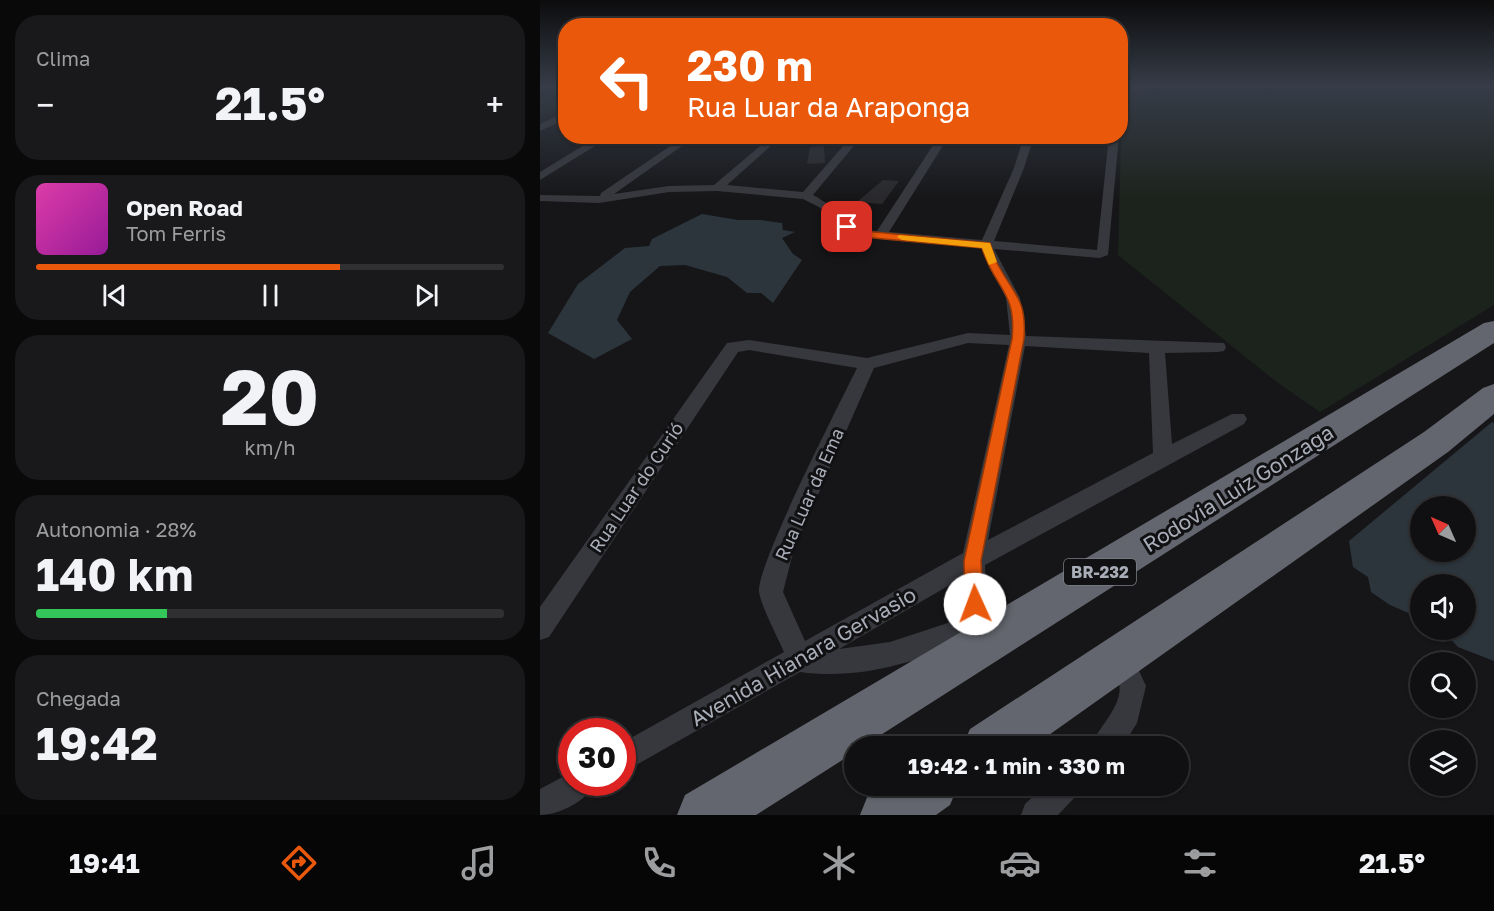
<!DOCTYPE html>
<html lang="pt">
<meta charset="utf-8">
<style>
body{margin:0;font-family:"Golos Text",sans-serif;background:#19191b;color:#f1f3f6;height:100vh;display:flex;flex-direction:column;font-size:22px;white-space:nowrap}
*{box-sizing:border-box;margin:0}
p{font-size:20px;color:#9c9d9f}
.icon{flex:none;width:33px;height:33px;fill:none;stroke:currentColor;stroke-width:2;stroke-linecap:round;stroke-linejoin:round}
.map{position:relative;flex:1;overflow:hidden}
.drawer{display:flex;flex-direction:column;gap:15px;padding:15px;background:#09090a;width:540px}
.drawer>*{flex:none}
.guide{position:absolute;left:18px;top:18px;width:570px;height:126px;border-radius:24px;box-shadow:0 2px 4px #0004,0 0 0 2px #303032;background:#ea580c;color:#fff;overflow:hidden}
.needle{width:39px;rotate:315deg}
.tools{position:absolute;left:870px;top:496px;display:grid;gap:12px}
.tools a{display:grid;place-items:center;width:66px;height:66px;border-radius:50%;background:#101012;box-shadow:0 2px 4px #0004,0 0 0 2px #303032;font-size:30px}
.speed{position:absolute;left:18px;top:718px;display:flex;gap:12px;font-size:30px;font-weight:700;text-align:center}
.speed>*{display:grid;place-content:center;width:78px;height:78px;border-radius:50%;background:#101012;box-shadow:0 2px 4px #0004,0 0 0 2px #303032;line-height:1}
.speed .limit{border:9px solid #d22;background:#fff;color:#111}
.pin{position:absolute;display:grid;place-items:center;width:51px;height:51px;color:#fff;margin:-26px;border-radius:12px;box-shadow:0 3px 9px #0006}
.me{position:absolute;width:66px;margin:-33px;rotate:358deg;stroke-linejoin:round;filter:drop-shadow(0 0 4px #0008)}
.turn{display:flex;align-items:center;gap:21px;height:126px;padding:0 30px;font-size:27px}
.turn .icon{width:78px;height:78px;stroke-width:2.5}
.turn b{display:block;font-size:42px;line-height:51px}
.big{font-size:45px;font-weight:700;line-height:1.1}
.drawer .widget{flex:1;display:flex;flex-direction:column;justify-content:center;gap:9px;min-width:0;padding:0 21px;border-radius:24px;background:#19191b}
.drawer .dial{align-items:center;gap:0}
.dial b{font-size:78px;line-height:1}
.song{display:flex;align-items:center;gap:18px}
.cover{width:72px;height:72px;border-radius:9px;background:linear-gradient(135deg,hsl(320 70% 55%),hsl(300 70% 35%))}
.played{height:6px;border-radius:3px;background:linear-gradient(90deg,#ea580c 65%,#303032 65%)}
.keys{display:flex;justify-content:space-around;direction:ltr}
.heat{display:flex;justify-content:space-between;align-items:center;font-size:33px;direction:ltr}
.charge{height:9px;border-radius:4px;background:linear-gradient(90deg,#34c759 28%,#303032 0)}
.trip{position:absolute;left:304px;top:736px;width:345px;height:60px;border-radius:30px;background:#101012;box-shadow:0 2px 4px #0004,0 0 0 2px #303032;font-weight:700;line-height:60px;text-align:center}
.dock{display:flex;height:96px;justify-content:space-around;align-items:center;background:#060607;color:#9c9d9f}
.dock .icon{width:42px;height:42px}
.dock .active{color:#ea580c}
.dock b{font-size:27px;color:#f1f3f6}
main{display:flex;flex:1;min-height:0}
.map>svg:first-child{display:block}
.green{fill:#1c231c}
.water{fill:#2c353c;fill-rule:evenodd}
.building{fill:#29292c}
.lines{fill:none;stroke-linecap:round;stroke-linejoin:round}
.street{fill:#37383d;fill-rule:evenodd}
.highway{fill:#63666e;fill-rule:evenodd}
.route{fill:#ea580c;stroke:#983908;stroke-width:1.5}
.slow{fill:#f59e0b}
.labels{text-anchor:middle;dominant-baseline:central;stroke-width:6;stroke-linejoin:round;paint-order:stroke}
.shield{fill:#111113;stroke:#7b7e86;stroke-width:1.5}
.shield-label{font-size:16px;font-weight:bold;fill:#a8adb8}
.street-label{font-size:18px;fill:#a8adb8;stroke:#111113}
.near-street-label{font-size:21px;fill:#a8adb8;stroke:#111113}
</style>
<main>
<section class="drawer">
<div class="widget"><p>Clima</p>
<div class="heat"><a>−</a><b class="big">21.5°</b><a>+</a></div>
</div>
<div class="widget">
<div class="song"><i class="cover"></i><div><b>Open Road</b><p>Tom Ferris</p></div></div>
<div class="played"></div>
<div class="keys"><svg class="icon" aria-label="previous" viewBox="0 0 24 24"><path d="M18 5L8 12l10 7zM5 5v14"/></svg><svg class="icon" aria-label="pause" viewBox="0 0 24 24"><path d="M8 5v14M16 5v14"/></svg><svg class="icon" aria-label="next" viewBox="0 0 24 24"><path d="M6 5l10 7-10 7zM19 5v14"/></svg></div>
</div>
<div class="widget dial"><b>20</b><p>km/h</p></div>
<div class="widget"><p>Autonomia · 28%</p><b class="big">140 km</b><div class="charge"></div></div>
<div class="widget"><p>Chegada</p><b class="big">19:42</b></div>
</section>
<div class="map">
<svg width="954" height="815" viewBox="0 0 954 815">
<rect width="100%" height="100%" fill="#161618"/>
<path class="green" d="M0 86H25V108L0 115Z
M627 86H954V305L780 412 738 383 578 255 582 95Z"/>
<path class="water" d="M162 214 198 220H221L242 223 243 230 255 232 242 238 253 254 262 260 233 303 221 293H207L187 277 145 265 120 266 90 292 77 320 92 339 54 359 8 333 38 284 85 248 109 246 112 239Z
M952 422 954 423V661L918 647 902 630H926V585H880V618L850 605 831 592 828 577 813 567 809 541ZM880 507H926V552H880Z"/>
<path class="building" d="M284 146 285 163 267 164 270 147Z
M343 180 359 181 342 204 317 202Z"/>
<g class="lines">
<path class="street" d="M599 86H621L580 94V89Z
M26 112V119L0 131V124Z
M59 136H71L0 180V172Z
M145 136H156L74 194 129 186 174 185 232 136H242L187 185 263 192 312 136H322L273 195C296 207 311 229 337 231L399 136H409L349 232 442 240 474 168 484 136H494L484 168 454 241 557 250 569 136H579L568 255 560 258 454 249 480 298 486 336 684 343 686 347 684 351 678 352 625 353 632 444 692 414H704L707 419 704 424 445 565 447 626 454 645 450 654 441 658 432 654 427 641C372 663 320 680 260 672L82 773V743L244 652C238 638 221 606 219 592 216 566 300 403 317 368L209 350 198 352 9 637 0 640V607L187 343 209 340 327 358 428 333 470 335 466 298 441 248 318 237 308 233 279 207 263 199 177 191 129 192 59 203 0 201V195L60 196 61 193ZM428 343 469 345 423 553 265 641 243 592 254 549 334 368ZM485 346 609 353 613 453 448 540ZM422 578 423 618 350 642 299 649Z
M580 645 589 649 606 686 597 723 582 747H550C557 729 584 705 579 684 576 675 571 666 567 658L571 649Z
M32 772V783H55C47 801 19 815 0 815V789Z
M504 786H541L536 796 518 815H481L485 804Z"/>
<path class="highway" d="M954 321V343L322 747H315V752L216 815H137L145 795 944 323Z
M954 384V414L908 452 492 747H422L430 729 884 432 943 388Z
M342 786H418L410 805 396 815H320L328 795Z"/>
</g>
<linearGradient id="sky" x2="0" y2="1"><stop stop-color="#0c0c0d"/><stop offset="0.43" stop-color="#363c48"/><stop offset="1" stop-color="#363c48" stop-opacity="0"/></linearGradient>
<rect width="954" height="200" fill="url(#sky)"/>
<path class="route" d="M307 224 324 231 450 243C452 249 454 255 456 261 473 295 487 297 484 339L441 561 444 604 441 611 435 613 428 611 425 604 424 561 472 339C477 291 454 288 442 248L322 237 303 229 302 227Z"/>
<path class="slow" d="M359 235 450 243 457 262 449 265 442 248 362 240 357 237Z"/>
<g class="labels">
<rect class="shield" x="524" y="559" width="72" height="26" rx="4.5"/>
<g class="shield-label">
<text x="560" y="572">BR-232</text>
</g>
<g class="street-label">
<text transform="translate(96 487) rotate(-56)">Rua Luar do Curió</text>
<text transform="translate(269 494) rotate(-66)">Rua Luar da Ema</text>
</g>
<g class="near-street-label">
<text transform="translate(698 488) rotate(-32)">Rodovia Luiz Gonzaga</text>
<text transform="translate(263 656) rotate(-30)">Avenida Hianara Gervasio</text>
</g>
</g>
</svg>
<div class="tools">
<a><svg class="needle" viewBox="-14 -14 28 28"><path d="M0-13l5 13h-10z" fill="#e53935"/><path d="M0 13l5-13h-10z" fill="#9c9d9f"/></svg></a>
<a><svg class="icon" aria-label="sound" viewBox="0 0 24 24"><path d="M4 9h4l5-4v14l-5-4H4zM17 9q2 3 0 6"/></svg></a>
<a><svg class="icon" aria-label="search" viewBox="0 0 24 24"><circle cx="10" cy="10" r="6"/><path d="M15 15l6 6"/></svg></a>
<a><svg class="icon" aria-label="layers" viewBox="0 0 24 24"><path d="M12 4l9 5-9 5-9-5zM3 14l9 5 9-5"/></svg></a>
</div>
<div class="speed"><div class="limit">30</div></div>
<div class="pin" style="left:307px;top:227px;background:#d93025"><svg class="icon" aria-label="arrive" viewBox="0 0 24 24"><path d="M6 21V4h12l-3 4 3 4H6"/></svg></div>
<svg class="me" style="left:435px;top:604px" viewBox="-20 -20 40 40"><circle r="19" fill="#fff"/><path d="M0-13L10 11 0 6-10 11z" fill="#ea580c"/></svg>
<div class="trip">19:42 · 1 min · 330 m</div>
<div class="guide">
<div class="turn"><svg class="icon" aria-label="left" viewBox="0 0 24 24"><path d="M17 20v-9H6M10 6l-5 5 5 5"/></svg><div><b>230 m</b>Rua Luar da Araponga</div></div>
</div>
</div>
</main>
<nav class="dock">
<b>19:41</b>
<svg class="icon active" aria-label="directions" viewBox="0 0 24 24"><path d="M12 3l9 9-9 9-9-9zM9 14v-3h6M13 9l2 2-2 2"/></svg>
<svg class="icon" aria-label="music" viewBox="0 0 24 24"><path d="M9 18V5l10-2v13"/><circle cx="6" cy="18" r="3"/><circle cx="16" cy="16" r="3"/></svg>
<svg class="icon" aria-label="phone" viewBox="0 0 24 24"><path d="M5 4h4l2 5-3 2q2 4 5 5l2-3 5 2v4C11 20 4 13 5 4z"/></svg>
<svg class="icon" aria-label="climate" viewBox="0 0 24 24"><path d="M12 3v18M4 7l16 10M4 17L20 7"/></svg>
<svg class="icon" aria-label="car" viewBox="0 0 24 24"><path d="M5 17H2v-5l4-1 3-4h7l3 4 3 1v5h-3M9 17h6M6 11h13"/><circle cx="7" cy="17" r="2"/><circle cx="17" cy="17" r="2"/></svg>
<svg class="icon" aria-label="filters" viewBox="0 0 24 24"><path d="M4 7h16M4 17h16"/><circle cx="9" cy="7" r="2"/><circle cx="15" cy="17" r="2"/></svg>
<b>21.5°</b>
</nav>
